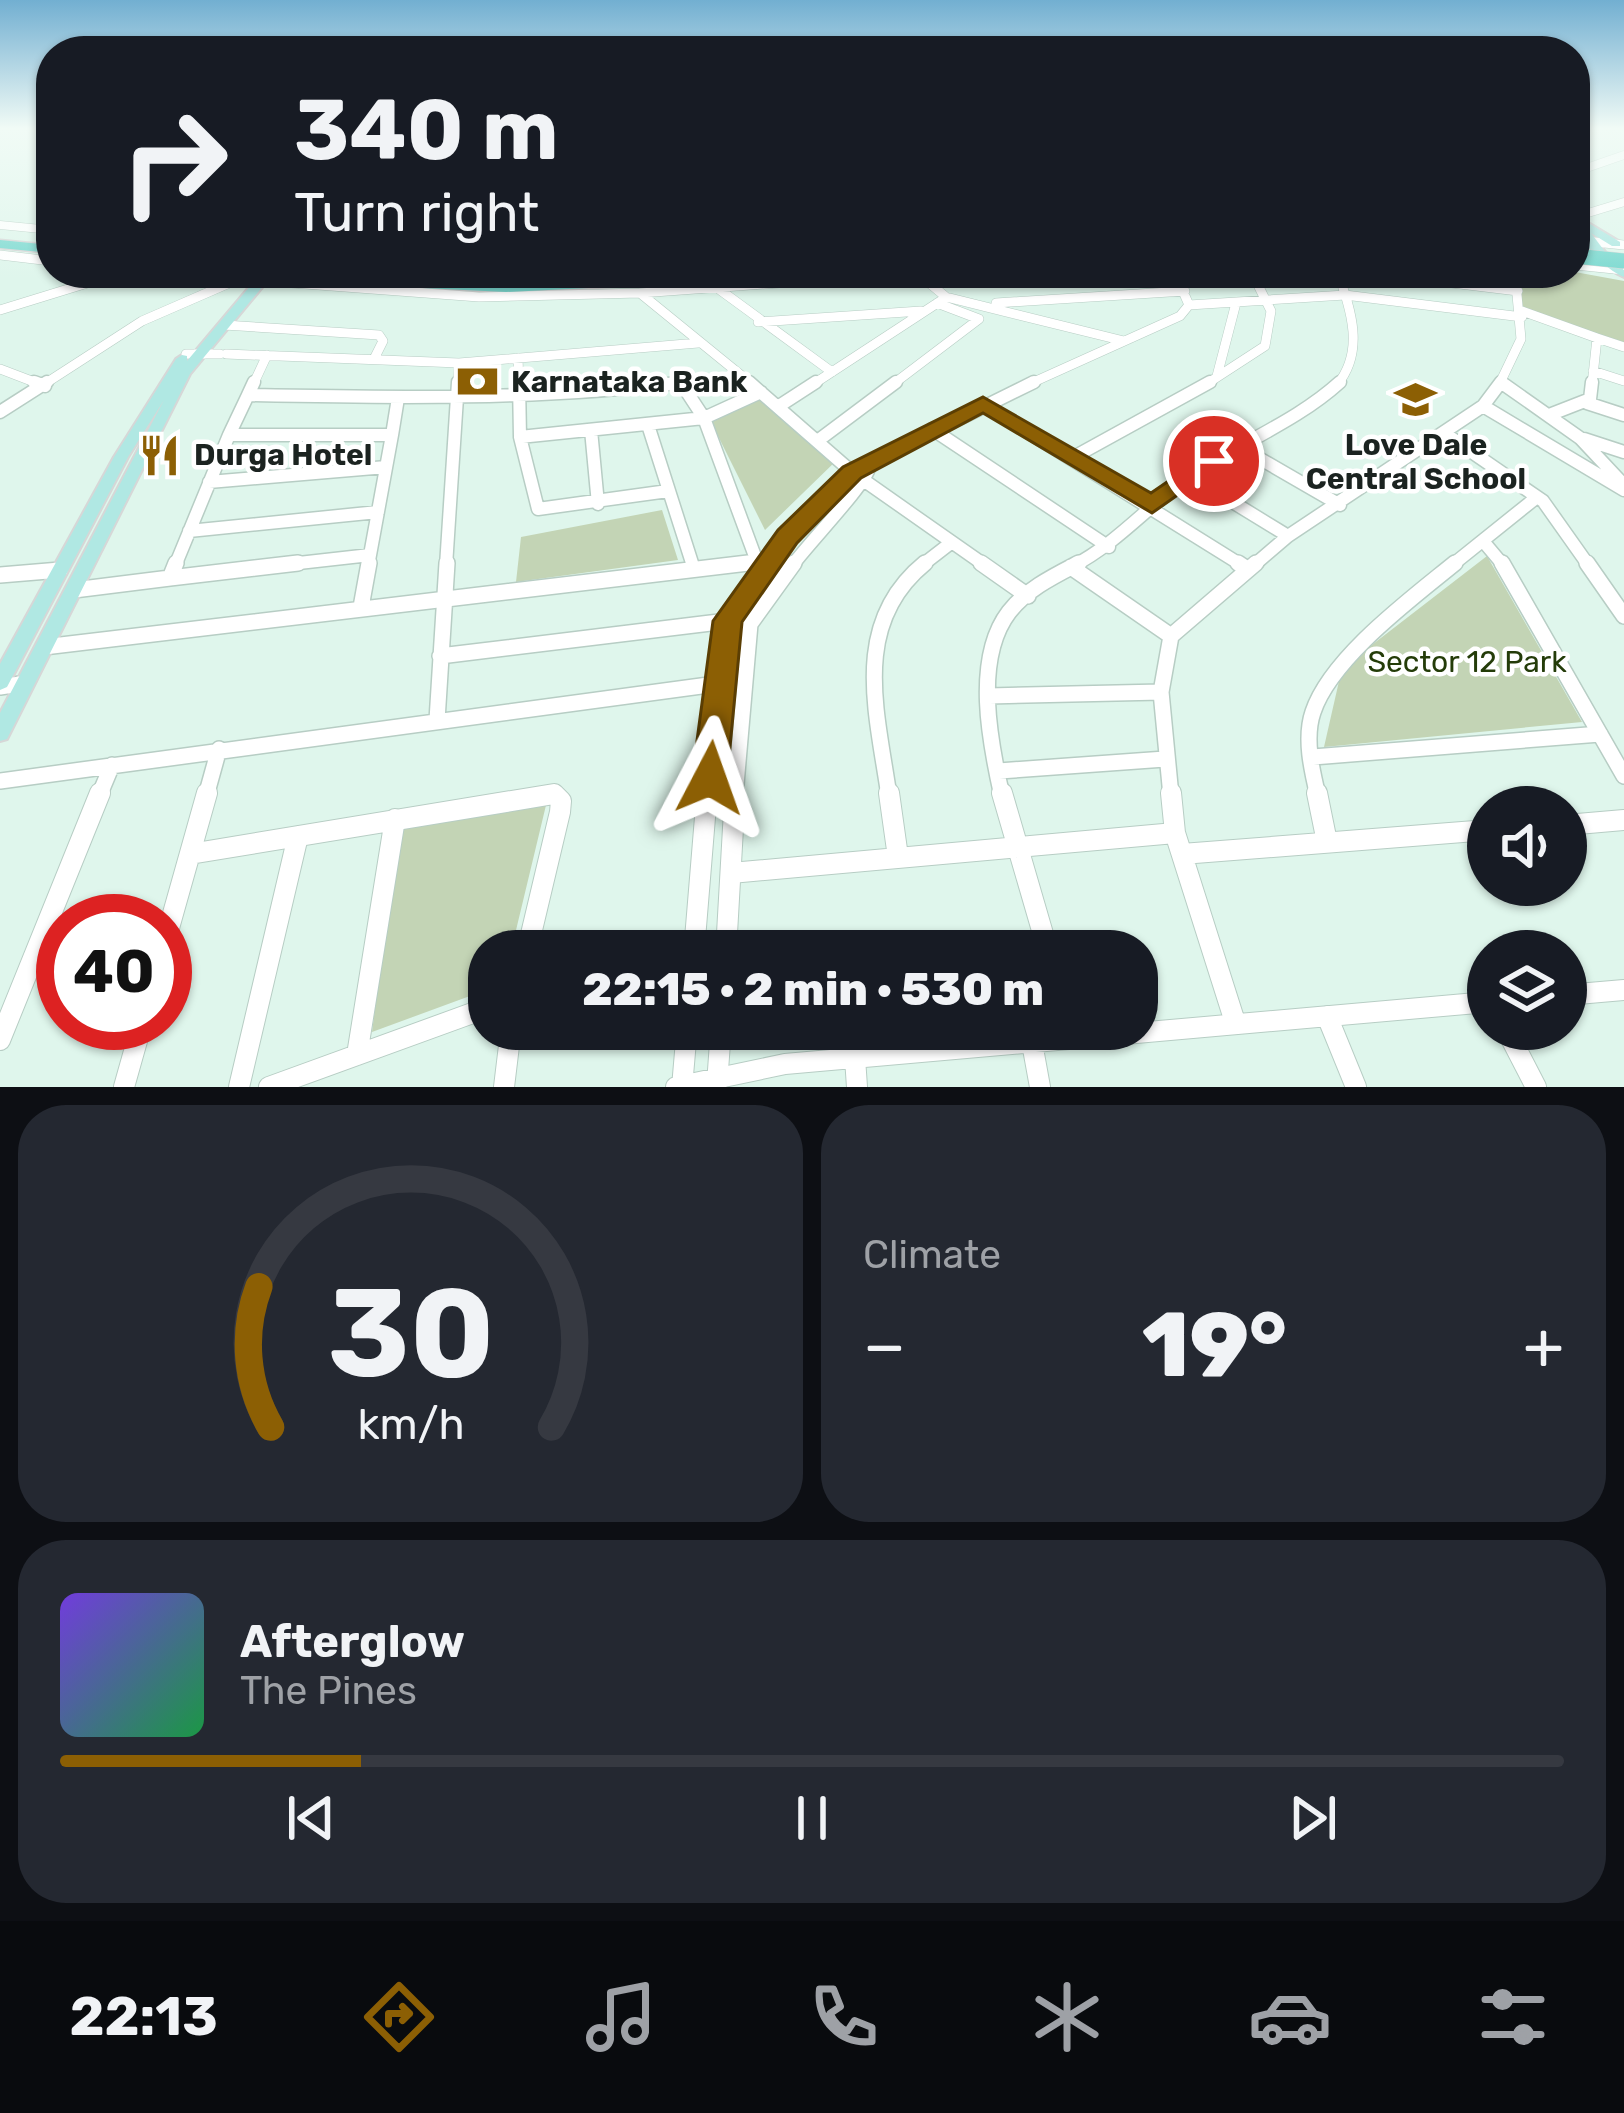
<!DOCTYPE html>
<meta charset="utf-8">
<style>
body{margin:0;font-family:Rubik,sans-serif;background:#242831;color:#f1f3f6;height:100vh;display:flex;flex-direction:column;font-size:45px;white-space:nowrap}
*{box-sizing:border-box;margin:0}
p{font-size:39px;color:#9ea1a6}
.icon{flex:none;width:66px;height:66px;fill:none;stroke:currentColor;stroke-width:2;stroke-linecap:round;stroke-linejoin:round}
.map{position:relative;height:1087px;overflow:hidden}
.sheet{display:flex;flex-direction:column;gap:18px;padding:18px;background:#0d0f14;flex:1}
.sheet>*{flex:none}
.banner{position:absolute;left:36px;top:36px;width:1554px;height:252px;border-radius:48px;box-shadow:0 3px 9px #0004;background:#171b24;color:#f1f3f6;overflow:hidden}
.controls{position:absolute;left:1467px;top:786px;display:grid;gap:24px}
.controls a{display:grid;place-items:center;width:120px;height:120px;border-radius:50%;background:#171b24;box-shadow:0 3px 9px #0004;font-size:60px}
.speed{position:absolute;left:36px;top:894px;display:flex;gap:24px;font-size:60px;font-weight:700;text-align:center}
.speed>*{display:grid;place-content:center;width:156px;height:156px;border-radius:50%;background:#171b24;box-shadow:0 3px 9px #0004;line-height:1}
.speed .limit{border:18px solid #d22;background:#fff;color:#111}
.pin{position:absolute;display:grid;place-items:center;width:102px;height:102px;color:#fff;margin:-51px;border:6px solid #fff;border-radius:50%;box-shadow:0 3px 12px #0007}
.me{position:absolute;width:132px;margin:-66px;rotate:4deg;stroke-linejoin:round;filter:drop-shadow(0 0 9px #0008)}
.turn{display:flex;align-items:center;gap:42px;height:252px;padding:0 60px;font-size:54px}
.turn .icon{width:156px;height:156px;stroke-width:2.5}
.turn b{display:block;font-size:84px;line-height:102px}
.big{font-size:90px;font-weight:800;line-height:1.1}
.sheet .tile{flex:1;display:flex;flex-direction:column;justify-content:center;gap:18px;min-width:0;padding:0 42px;border-radius:48px;background:#242831}
.sheet .dial{align-items:center;gap:0}
.dial svg{height:312px;overflow:visible;fill:none;stroke:#363941;stroke-width:7;stroke-linecap:round;text-anchor:middle}
.dial text{fill:#f1f3f6;stroke:none}
.song{display:flex;align-items:center;gap:36px}
.cover{width:144px;height:144px;border-radius:18px;background:linear-gradient(135deg,hsl(260 70% 55%),hsl(140 70% 35%))}
.played{height:12px;border-radius:6px;background:linear-gradient(90deg,#8c5f04 20%,#363941 20%)}
.keys{display:flex;justify-content:space-around;direction:ltr}
.heat{display:flex;justify-content:space-between;align-items:center;font-size:66px;direction:ltr}
.sheet .tiles{flex:1;display:grid;gap:18px;grid-template-columns:1fr 1fr}
.tile:last-child{grid-column:span 2}
.trip{position:absolute;left:468px;top:930px;width:690px;height:120px;border-radius:48px;background:#171b24;box-shadow:0 3px 9px #0004;font-weight:800;line-height:120px;text-align:center}
.tabs{display:flex;height:192px;justify-content:space-around;align-items:center;background:#090b0e;color:#9ea1a6}
.tabs .icon{width:84px;height:84px}
.tabs .selected{color:#8c5f04}
.tabs b{font-size:54px;color:#f1f3f6}
.map>svg:first-child{display:block}
.green{fill:#c3d4b5}
.lines{fill:none;stroke-linecap:round;stroke-linejoin:round}
.minor-far4-casing{stroke:#b7cdc4;stroke-width:9}
.minor-far3-casing{stroke:#b7cdc4;stroke-width:10}
.minor-far2-casing{stroke:#b7cdc4;stroke-width:15}
.minor-far1-casing{stroke:#b7cdc4;stroke-width:18}
.minor-casing{stroke:#b7cdc4;stroke-width:22}
.major-casing{stroke:#d6d7d7;stroke-width:4}
.highway-casing{stroke:#d6d7d7;stroke-width:3}
.minor-far4{stroke:#fff;stroke-width:8}
.minor-far3{stroke:#fff;stroke-width:9}
.minor-far2{stroke:#fff;stroke-width:12}
.minor-far1{stroke:#fff;stroke-width:15}
.minor{stroke:#fff;stroke-width:20}
.major{fill:#b0e8e3;fill-rule:evenodd}
.highway{fill:#7bd9d0;fill-rule:evenodd}
.highway-bridge-casing{stroke:#d6d7d7;stroke-width:16;stroke-linecap:butt}
.highway-bridge{stroke:#7bd9d0;stroke-width:15}
.route{fill:#8c5f04;stroke:#5b3e03;stroke-width:3}
.labels{text-anchor:middle;dominant-baseline:central;stroke-width:9;stroke-linejoin:round;paint-order:stroke}
.poi-label{font-size:30px;font-weight:bold;fill:#1b2320;stroke:#fff;text-anchor:start}
.park-label{font-size:30px;fill:#243c09;stroke:#fff}
</style>
<div class="map">
<svg width="1624" height="1087" viewBox="0 0 1624 1087">
<rect width="100%" height="100%" fill="#dff6ec"/>
<path class="green" d="M1575 272 1624 281V345L1520 309 1517 273Z
M752 391 839 458 765 530 709 418Z
M662 510 678 560 516 582 521 537Z
M1487 556 1582 722 1324 747 1342 668Z
M547 801 511 951H489V989L372 1032 398 827Z"/>
<g class="lines">
<defs>
<path id="minor-far4" d="M1575 133 1585 127
M1575 172 1624 155
M1575 217 1624 202
M0 225 51 230
M1575 240 1590 242"/>
<path id="minor-far3" d="M1575 240 1624 245
M0 255 51 261
M1575 265 1624 270
M149 273 228 278
M917 273 946 297 1124 341
M1369 273 1518 291
M265 281 479 297 640 293 919 273
M716 287 832 372
M640 293 753 385
M996 303 1185 291
M1189 305 1345 295 1522 317
M0 310 120 273
M1522 311 1597 338
M758 322 921 311
M224 325 379 335 383 341 374 359
M186 354H220
M226 354 459 363 458 385
M518 358 519 385
M459 363 698 343
M0 369 42 385
M1593 371 1624 381
M1217 376 1236 303
M43 385 142 321 234 281
M253 385 267 355
M658 385 737 375
M812 385 942 300
M892 385 979 319 937 303
M1027 385 1180 316 1189 305 1175 273
M1205 385 1265 346 1271 311 1252 273
M1337 385C1365 351 1351 311 1338 273
M1499 385 1521 339 1515 273
M1592 385 1597 338 1624 347"/>
<path id="minor-far2" d="M34 382 45 386
M254 382 248 395C394 398 541 400 685 382
M519 382 520 437 538 509 668 491
M749 382 852 472 986 566
M1502 383 1580 438 1624 485
M248 395 229 435H392L398 398
M1587 403 1624 415
M983 404 1243 566
M779 406 816 382
M1483 406 1624 490
M0 412 47 382
M1549 415 1590 399 1592 382
M648 425 693 566
M932 429 1109 547
M591 430 598 504
M1447 435 1543 501 1589 566
M520 437 704 418 681 383
M820 439 896 382
M1584 439 1624 452
M1238 446 1340 505
M1072 458 1210 382
M1190 476 1288 536
M209 482 386 467
M189 531 378 512
M1483 541 1504 566
M756 559 704 418 761 392
M175 566 229 435
M272 566 370 555
M368 566 392 435
M446 566 458 382
M723 566 767 561
M764 566 852 472 1034 382
M792 566C807 545 866 484 869 468
M921 566 952 542
M1073 566C1119 542 1148 505 1191 476 1239 443 1296 422 1340 382
M1253 566 1288 536 1483 406 1501 382
M1451 566 1537 497"/>
<path id="minor-far1" d="M981 563 1028 596
M1238 563 1247 569
M1502 563 1624 776
M1587 563 1624 616
M1071 567 1171 636
M0 575 60 570
M170 578 298 563
M74 590 170 578 176 563
M361 607 369 563
M44 647 748 563
M440 656 727 621
M0 687 26 683
M989 696 1161 692
M437 720 447 563
M1313 757 1600 734
M999 771 1165 759
M0 781 716 684
M99 796 112 765
M206 796 219 749
M539 796H556
M707 796 727 621 766 563
M735 796 750 624 794 563
M889 796C877 712 850 624 925 563
M1002 796C990 743 973 659 1009 612 1027 589 1054 576 1079 563
M1171 796 1161 692 1171 636 1256 563
M1318 796C1312 771 1304 738 1313 712 1331 658 1411 599 1455 563"/>
<path id="minor" d="M889 793 898 857
M1002 793 1048 951
M1171 793 1175 833 1235 1022
M1317 793 1327 842
M1566 825 1624 820
M190 854 554 794 561 801 560 812 527 951
M1182 854 1488 830
M731 873 1175 833
M165 942 207 793
M694 951 707 793
M726 951 735 793
M1566 995 1624 990
M1327 1016 1356 1087
M1506 1029 1536 1087
M0 1040 100 793
M1032 1043 1040 1087
M357 1055 395 819
M855 1058 857 1087
M717 1084 721 1029
M124 1087 142 1023
M239 1087 298 836
M269 1087 489 1007
M504 1087 511 1029
M676 1087 785 1064 1488 1002
M682 1087 687 1029"/>
<path id="major" d="M1575 222 1582 225 1590 224 1620 242V246H1612L1591 233 1612 261 1624 270V277C1603 268 1580 243 1575 222Z
M230 273H242L244 279 265 278 271 281 264 285 190 374 7 739 0 741V713L164 400 128 457 7 687 0 690V664L114 457 176 359 182 355 187 356V361L251 285H235Z"/>
<path id="highway" d="M0 240 51 245V253L0 248Z
M722 273H815L808 277 506 292 339 284 332 280 339 276 506 284Z"/>
</defs>
<use href="#minor-far4" class="minor-far4-casing"/>
<use href="#minor-far3" class="minor-far3-casing"/>
<use href="#minor-far2" class="minor-far2-casing"/>
<use href="#minor-far1" class="minor-far1-casing"/>
<use href="#minor" class="minor-casing"/>
<use href="#major" class="major-casing"/>
<use href="#highway" class="highway-casing"/>
<use href="#minor-far4" class="minor-far4"/>
<use href="#minor-far3" class="minor-far3"/>
<use href="#minor-far2" class="minor-far2"/>
<use href="#minor-far1" class="minor-far1"/>
<use href="#minor" class="minor"/>
<use href="#major" class="major"/>
<use href="#highway" class="highway"/>
<defs>
<path id="highway-bridge" d="M1575 256 1624 261
M264 273 339 280"/>
</defs>
<use href="#highway-bridge" class="highway-bridge-casing"/>
<use href="#highway-bridge" class="highway-bridge"/>
</g>
<linearGradient id="sky" x2="0" y2="1"><stop stop-color="#72afd1"/><stop offset="0.46" stop-color="#f1fbf6"/><stop offset="1" stop-color="#f1fbf6" stop-opacity="0"/></linearGradient>
<rect width="1624" height="279" fill="url(#sky)"/>
<path class="route" d="M983 397 1151 493 1205 456H1223L1226 461 1152 513 983 413 861 478 797 543 742 622 727 778 722 788 710 793 697 788 692 778 713 621 778 530 843 467Z"/>
<defs>
<symbol id="bank-bare" viewBox="-9 -9 18 18"><path d="M-6-4H6V4H-6ZM0-2.3a2.3 2.3 0 1 0 0 4.6a2.3 2.3 0 1 0 0-4.6Z" fill="#8c5f04" stroke="#fff" stroke-width="2.5" paint-order="stroke"/></symbol>
<symbol id="school-bare" viewBox="-9 -9 18 18"><path d="M0-5L7-2L0 1L-7-2ZM-4 1L0 2.5L4 1V4Q0 6-4 4Z" fill="#8c5f04" stroke="#fff" stroke-width="2.5" paint-order="stroke"/></symbol>
<symbol id="restaurant-bare" viewBox="-9 -9 18 18"><path d="M-5-6h1v4h1v-4h1v4h1v-4h1v5L-1.5 .5V6h-2V.5L-5-1ZM5-6V6H3V1.5H1.5Q1.5-4 5-6Z" fill="#8c5f04" stroke="#fff" stroke-width="2.5" paint-order="stroke"/></symbol>
</defs>
<g fill-rule="evenodd">
<use href="#bank-bare" x="448" y="352" width="59" height="59"/>
<use href="#school-bare" x="1386" y="370" width="59" height="59"/>
<use href="#restaurant-bare" x="130" y="426" width="59" height="59"/>
</g>
<g class="labels">
<g class="poi-label">
<text x="511" y="382">Karnataka Bank</text>
<text x="1416" y="445" text-anchor="middle">Love Dale<tspan x="1416" dy="34">Central School</tspan></text>
<text x="194" y="455">Durga Hotel</text>
</g>
<g class="park-label">
<text x="1467" y="662">Sector 12 Park</text>
</g>
</g>
</svg>
<div class="controls">
<a><svg class="icon" aria-label="sound" viewBox="0 0 24 24"><path d="M4 9h4l5-4v14l-5-4H4zM17 9q2 3 0 6"/></svg></a>
<a><svg class="icon" aria-label="layers" viewBox="0 0 24 24"><path d="M12 4l9 5-9 5-9-5zM3 14l9 5 9-5"/></svg></a>
</div>
<div class="speed"><div class="limit">40</div></div>
<div class="pin" style="left:1214px;top:461px;background:#d93025"><svg class="icon" aria-label="arrive" viewBox="0 0 24 24"><path d="M6 21V4h12l-3 4 3 4H6"/></svg></div>
<svg class="me" style="left:710px;top:778px" viewBox="-20 -20 40 40"><path d="M0-17L14 15 0 8-14 15z" fill="#8c5f04" stroke="#fff" stroke-width="4"/></svg>
<div class="trip">22:15 · 2 min · 530 m</div>
<div class="banner">
<div class="turn"><svg class="icon" aria-label="right" viewBox="0 0 24 24"><path d="M7 20v-9h11M14 6l5 5-5 5"/></svg><div><b>340 m</b>Turn right</div></div>
</div>
</div>
<section class="sheet">
<div class="tiles">
<div class="tile dial"><svg viewBox="0 0 100 80">
<path d="M14 69A42 42 0 1 1 86 69"/>
<path d="M14 69A42 42 0 0 1 11 33" stroke="#8c5f04"/>
<text x="50" y="56" font-size="32" font-weight="700">30</text>
<text x="50" y="72" font-size="11">km/h</text>
</svg></div>
<div class="tile"><p>Climate</p>
<div class="heat"><a>−</a><b class="big">19°</b><a>+</a></div>
</div>
<div class="tile">
<div class="song"><i class="cover"></i><div><b>Afterglow</b><p>The Pines</p></div></div>
<div class="played"></div>
<div class="keys"><svg class="icon" aria-label="previous" viewBox="0 0 24 24"><path d="M18 5L8 12l10 7zM5 5v14"/></svg><svg class="icon" aria-label="pause" viewBox="0 0 24 24"><path d="M8 5v14M16 5v14"/></svg><svg class="icon" aria-label="next" viewBox="0 0 24 24"><path d="M6 5l10 7-10 7zM19 5v14"/></svg></div>
</div>
</div>
</section>
<nav class="tabs">
<b>22:13</b>
<svg class="icon selected" aria-label="directions" viewBox="0 0 24 24"><path d="M12 3l9 9-9 9-9-9zM9 14v-3h6M13 9l2 2-2 2"/></svg>
<svg class="icon" aria-label="music" viewBox="0 0 24 24"><path d="M9 18V5l10-2v13"/><circle cx="6" cy="18" r="3"/><circle cx="16" cy="16" r="3"/></svg>
<svg class="icon" aria-label="phone" viewBox="0 0 24 24"><path d="M5 4h4l2 5-3 2q2 4 5 5l2-3 5 2v4C11 20 4 13 5 4z"/></svg>
<svg class="icon" aria-label="climate" viewBox="0 0 24 24"><path d="M12 3v18M4 7l16 10M4 17L20 7"/></svg>
<svg class="icon" aria-label="car" viewBox="0 0 24 24"><path d="M5 17H2v-5l4-1 3-4h7l3 4 3 1v5h-3M9 17h6M6 11h13"/><circle cx="7" cy="17" r="2"/><circle cx="17" cy="17" r="2"/></svg>
<svg class="icon" aria-label="filters" viewBox="0 0 24 24"><path d="M4 7h16M4 17h16"/><circle cx="9" cy="7" r="2"/><circle cx="15" cy="17" r="2"/></svg>
</nav>
